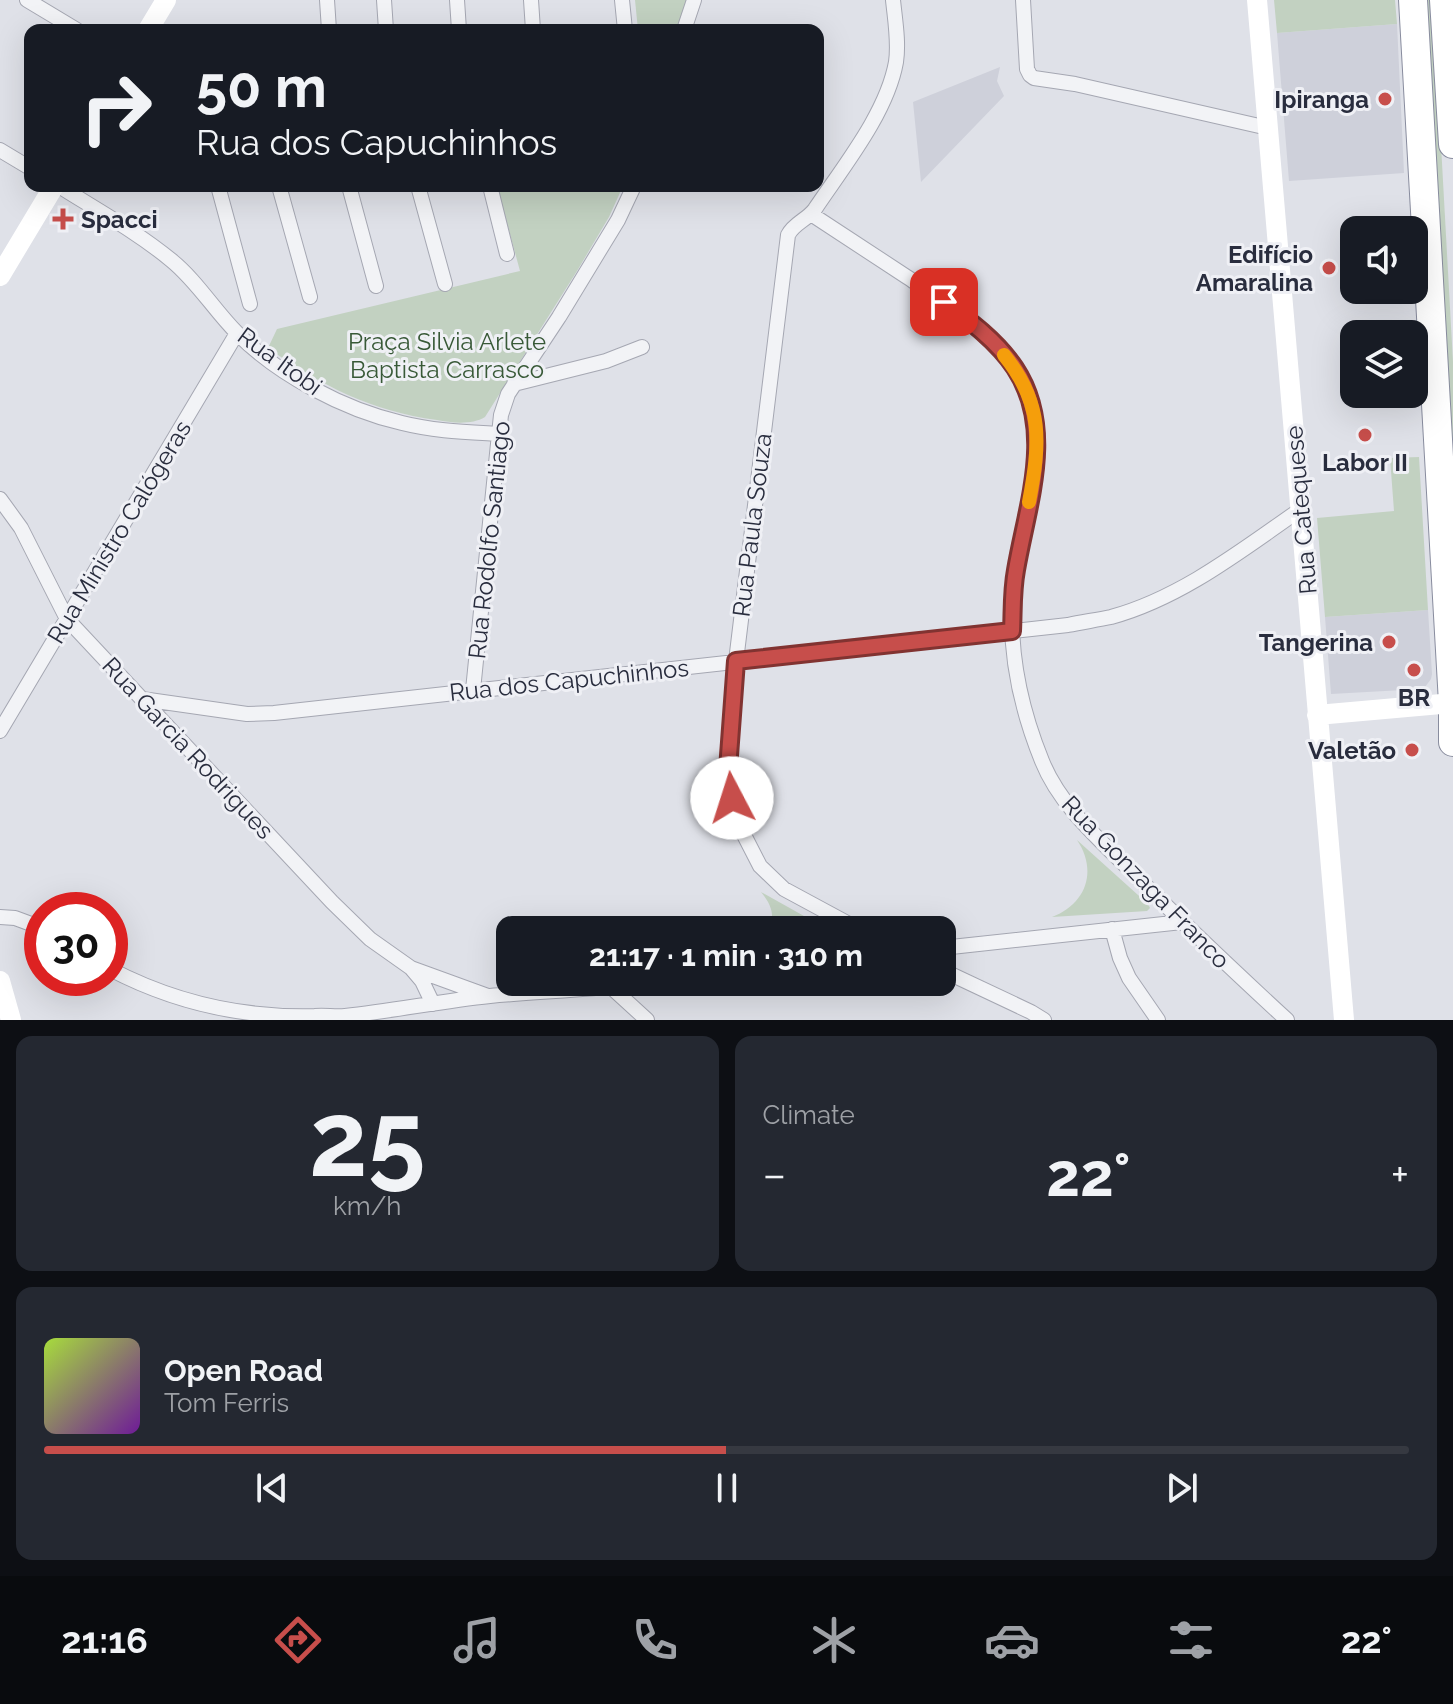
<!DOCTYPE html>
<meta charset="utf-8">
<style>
body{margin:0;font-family:Raleway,sans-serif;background:#242831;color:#f1f3f6;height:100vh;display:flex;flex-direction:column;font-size:30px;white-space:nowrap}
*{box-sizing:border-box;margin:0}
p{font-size:26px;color:#9ea1a6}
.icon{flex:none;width:44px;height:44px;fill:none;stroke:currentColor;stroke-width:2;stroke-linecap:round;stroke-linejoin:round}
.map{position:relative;height:1020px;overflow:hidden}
.drawer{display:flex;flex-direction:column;gap:16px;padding:16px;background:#0d0f14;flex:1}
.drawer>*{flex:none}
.banner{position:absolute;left:24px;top:24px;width:800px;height:168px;border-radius:16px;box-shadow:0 8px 32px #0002;background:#171b24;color:#f1f3f6;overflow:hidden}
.buttons{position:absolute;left:1340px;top:216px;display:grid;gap:16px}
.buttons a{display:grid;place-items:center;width:88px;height:88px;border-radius:16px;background:#171b24;box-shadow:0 8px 32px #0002;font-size:40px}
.speed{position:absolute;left:24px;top:892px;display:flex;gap:16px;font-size:40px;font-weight:700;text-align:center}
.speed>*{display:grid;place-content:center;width:104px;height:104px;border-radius:50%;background:#171b24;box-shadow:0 8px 32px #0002;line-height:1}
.speed .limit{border:12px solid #d22;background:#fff;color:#111}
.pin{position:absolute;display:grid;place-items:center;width:68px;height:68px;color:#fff;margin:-34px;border-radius:16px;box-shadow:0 4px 12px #0006}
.me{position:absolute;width:88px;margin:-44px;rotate:355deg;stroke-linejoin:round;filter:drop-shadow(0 0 6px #0008)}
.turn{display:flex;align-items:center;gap:28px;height:168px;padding:0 40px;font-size:36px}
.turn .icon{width:104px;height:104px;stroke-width:2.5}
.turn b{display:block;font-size:56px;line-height:68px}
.big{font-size:60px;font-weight:700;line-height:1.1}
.drawer .card{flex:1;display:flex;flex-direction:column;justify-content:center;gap:12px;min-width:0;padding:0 28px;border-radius:16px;background:#242831}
.drawer .dial{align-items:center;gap:0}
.dial b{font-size:104px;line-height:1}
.song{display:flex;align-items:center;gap:24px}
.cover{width:96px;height:96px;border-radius:12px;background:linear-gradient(135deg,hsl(80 70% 55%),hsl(280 70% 35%))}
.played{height:8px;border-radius:4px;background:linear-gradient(90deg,#c74e4b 50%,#363941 50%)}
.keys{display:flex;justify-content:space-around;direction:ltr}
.heat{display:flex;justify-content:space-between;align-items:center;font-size:44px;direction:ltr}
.drawer .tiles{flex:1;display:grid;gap:16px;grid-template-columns:1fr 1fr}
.card:last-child{grid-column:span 2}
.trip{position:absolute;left:496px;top:916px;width:460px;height:80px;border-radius:16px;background:#171b24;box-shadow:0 8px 32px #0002;font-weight:700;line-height:80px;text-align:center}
.dock{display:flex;height:128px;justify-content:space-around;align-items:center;background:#090b0e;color:#9ea1a6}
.dock .icon{width:56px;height:56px}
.dock .current{color:#c74e4b}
.dock b{font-size:36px;color:#f1f3f6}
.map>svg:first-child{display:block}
.built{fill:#ced0da}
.green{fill:#c2d1c1}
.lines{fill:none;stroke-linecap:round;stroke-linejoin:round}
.street-casing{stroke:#a5a7b2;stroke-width:16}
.highway-casing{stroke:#888c9e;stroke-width:30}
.street{stroke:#f2f3f6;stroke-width:14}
.secondary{stroke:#fff;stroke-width:20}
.highway{stroke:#fff;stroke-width:28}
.route-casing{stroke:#813331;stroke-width:20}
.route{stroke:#c74e4b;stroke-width:14}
.slow{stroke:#f59e0b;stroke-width:14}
.poi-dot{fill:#c74e4b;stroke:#eff0f5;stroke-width:3}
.labels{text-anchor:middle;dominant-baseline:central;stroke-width:6;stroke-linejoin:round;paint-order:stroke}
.poi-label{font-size:24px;font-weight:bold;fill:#292d3e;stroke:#eff0f5;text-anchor:end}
.park-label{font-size:24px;fill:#385937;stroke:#eff0f5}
.street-label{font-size:24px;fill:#292d3e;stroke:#eff0f5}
</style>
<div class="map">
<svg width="1453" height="1020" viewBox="0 0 1453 1020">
<rect width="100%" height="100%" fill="#dfe1e8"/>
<path class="built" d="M1397 24 1404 173 1289 181 1277 33Z
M1000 67 997 81 1004 96 921 182 913 102Z
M1428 610 1432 674 1431 679 1425 687 1421 689 1331 694 1325 617Z"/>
<path class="green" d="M635 0H687L678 30H638Z
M1274 0H1395L1397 24 1277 33Z
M1427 0H1433L1453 362V461Z
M497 186H623L609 217 577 271 485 417C472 425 452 423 437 420 371 411 322 386 268 348L277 329 520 271Z
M1419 457 1428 610 1325 617 1317 518 1394 511 1390 458Z
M1077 840 1148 904 1150 908 1147 911 1052 917C1086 904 1098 871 1077 840Z
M761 892 829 930H770C775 914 771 904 761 892Z"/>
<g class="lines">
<defs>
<path id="street" d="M27 0 77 30
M327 0 329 30
M384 0 386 30
M457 0 459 30
M531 0 533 30
M622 0 625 30
M1023 0 1027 69 1030 75 1034 78 1075 84 1268 128
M684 30 694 0
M0 150 30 168
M59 186C97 210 137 232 171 260 197 281 214 310 237 333 278 375 345 410 402 423 434 431 466 432 499 434
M218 186 250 304
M279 186 310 297
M349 186 376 286
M418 186 445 284
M490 186 507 254
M811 214C843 235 875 256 907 277 946 303 986 328 1014 366 1062 433 1020 517 1013 590 1008 648 1020 707 1042 761 1060 806 1100 840 1133 873 1183 923 1235 972 1287 1020
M514 384 606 361 642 347
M0 499 21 528 67 619 332 902 370 939 411 968 488 996
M473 690 499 434 501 415 508 394 559 317 618 220 634 186
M142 699 247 714 274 713 1068 625C1082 622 1097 620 1111 617 1181 598 1242 550 1301 509
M0 731 237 333
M0 917 15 918 42 928
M1112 929 1120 958 1129 978 1158 1020
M860 930 784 889 760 866 742 831 736 815 728 769 736 661 788 235C794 223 807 220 815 209 843 167 887 113 896 62 899 42 895 20 893 0
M942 948 1182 922
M411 968 422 981 433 1004
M110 969C173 1002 243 1018 315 1016 325 1015 335 1017 345 1016 393 1011 441 1001 490 996 542 991 595 990 647 982
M942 970 1031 1012 1044 1020
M611 987 647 1020"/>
<path id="highway" d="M1413 0 1453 703V742
M1444 0 1453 144"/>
</defs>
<use href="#street" class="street-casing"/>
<use href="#highway" class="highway-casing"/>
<use href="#street" class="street"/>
<path class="secondary" d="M1257 0 1344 1020
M148 30 166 0
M0 276 54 186
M1317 715 1453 703
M0 981 11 1020"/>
<use href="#highway" class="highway"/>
</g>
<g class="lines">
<defs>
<path id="route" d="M732 798 728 769 736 661 1012 631C1013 611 1012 591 1016 570 1027 505 1056 430 1015 368 997 341 970 321 944 302"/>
</defs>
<use href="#route" class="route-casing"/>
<use href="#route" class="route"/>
<path class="slow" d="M1004 355C1044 404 1040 444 1029 502"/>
</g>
<g class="poi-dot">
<circle cx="1385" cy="99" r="8"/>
<path d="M59 207h8v8h8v8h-8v8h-8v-8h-8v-8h8z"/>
<circle cx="1329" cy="268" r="8"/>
<circle cx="1365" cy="435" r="8"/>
<circle cx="1389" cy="642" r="8"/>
<circle cx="1414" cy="670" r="8"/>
<circle cx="1412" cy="750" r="8"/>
</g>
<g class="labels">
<g class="poi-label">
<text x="1369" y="99">Ipiranga</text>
<text x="81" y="219" text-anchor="start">Spacci</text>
<text x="1313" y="254">Edifício<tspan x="1313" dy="28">Amaralina</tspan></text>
<text x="1365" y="462" text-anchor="middle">Labor II</text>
<text x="1373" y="642">Tangerina</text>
<text x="1414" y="697" text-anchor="middle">BR</text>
<text x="1396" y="750">Valetão</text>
</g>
<g class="park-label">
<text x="447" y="341">Praça Silvia Arlete<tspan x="447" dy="28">Baptista Carrasco</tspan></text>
</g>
<g class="street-label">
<text transform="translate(280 361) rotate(36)">Rua Itobi</text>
<text transform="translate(1301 510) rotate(-95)">Rua Catequese</text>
<text transform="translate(752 525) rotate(-83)">Rua Paula Souza</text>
<text transform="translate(119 532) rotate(-59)">Rua Ministro Calógeras</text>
<text transform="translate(489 540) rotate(-84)">Rua Rodolfo Santiago</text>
<text transform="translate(569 680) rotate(-6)">Rua dos Capuchinhos</text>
<text transform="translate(188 748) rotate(47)">Rua Garcia Rodrigues</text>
<text transform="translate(1146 882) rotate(46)">Rua Gonzaga Franco</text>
</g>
</g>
</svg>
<div class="buttons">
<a><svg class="icon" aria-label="sound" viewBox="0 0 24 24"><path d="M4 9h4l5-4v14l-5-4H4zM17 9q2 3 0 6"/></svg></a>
<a><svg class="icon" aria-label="layers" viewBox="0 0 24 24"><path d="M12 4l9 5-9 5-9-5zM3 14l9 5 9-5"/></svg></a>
</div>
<div class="speed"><div class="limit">30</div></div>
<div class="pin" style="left:944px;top:302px;background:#d93025"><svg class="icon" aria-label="arrive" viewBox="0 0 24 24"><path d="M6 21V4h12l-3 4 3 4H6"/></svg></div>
<svg class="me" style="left:732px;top:798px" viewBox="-20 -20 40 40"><circle r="19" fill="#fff"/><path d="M0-13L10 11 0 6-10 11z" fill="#c74e4b"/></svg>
<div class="trip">21:17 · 1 min · 310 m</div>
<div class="banner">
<div class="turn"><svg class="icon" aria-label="right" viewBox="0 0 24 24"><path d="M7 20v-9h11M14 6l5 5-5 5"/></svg><div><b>50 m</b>Rua dos Capuchinhos</div></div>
</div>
</div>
<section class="drawer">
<div class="tiles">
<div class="card dial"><b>25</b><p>km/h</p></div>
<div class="card"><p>Climate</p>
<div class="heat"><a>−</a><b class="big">22°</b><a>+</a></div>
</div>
<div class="card">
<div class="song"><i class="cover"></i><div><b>Open Road</b><p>Tom Ferris</p></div></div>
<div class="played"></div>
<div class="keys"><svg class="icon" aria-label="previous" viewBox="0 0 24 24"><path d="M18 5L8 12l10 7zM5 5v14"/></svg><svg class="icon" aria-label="pause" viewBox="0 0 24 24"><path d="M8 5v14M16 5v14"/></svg><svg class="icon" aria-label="next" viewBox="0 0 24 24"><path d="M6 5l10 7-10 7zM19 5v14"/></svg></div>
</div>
</div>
</section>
<nav class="dock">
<b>21:16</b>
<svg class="icon current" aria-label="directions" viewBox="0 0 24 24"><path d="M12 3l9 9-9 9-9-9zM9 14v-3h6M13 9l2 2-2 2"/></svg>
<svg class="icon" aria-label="music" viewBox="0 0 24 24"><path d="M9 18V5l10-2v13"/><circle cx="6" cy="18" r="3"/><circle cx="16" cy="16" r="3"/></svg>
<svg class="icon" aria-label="phone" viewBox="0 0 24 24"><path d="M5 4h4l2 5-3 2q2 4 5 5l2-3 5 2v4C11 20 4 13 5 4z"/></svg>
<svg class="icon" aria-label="climate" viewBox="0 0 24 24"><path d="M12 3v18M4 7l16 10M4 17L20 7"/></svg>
<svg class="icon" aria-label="car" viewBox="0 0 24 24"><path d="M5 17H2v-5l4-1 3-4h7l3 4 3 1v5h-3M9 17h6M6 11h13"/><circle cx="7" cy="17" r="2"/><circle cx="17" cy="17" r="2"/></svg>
<svg class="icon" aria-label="filters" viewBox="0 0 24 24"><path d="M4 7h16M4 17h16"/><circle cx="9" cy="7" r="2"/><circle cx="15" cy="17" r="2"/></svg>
<b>22°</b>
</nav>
